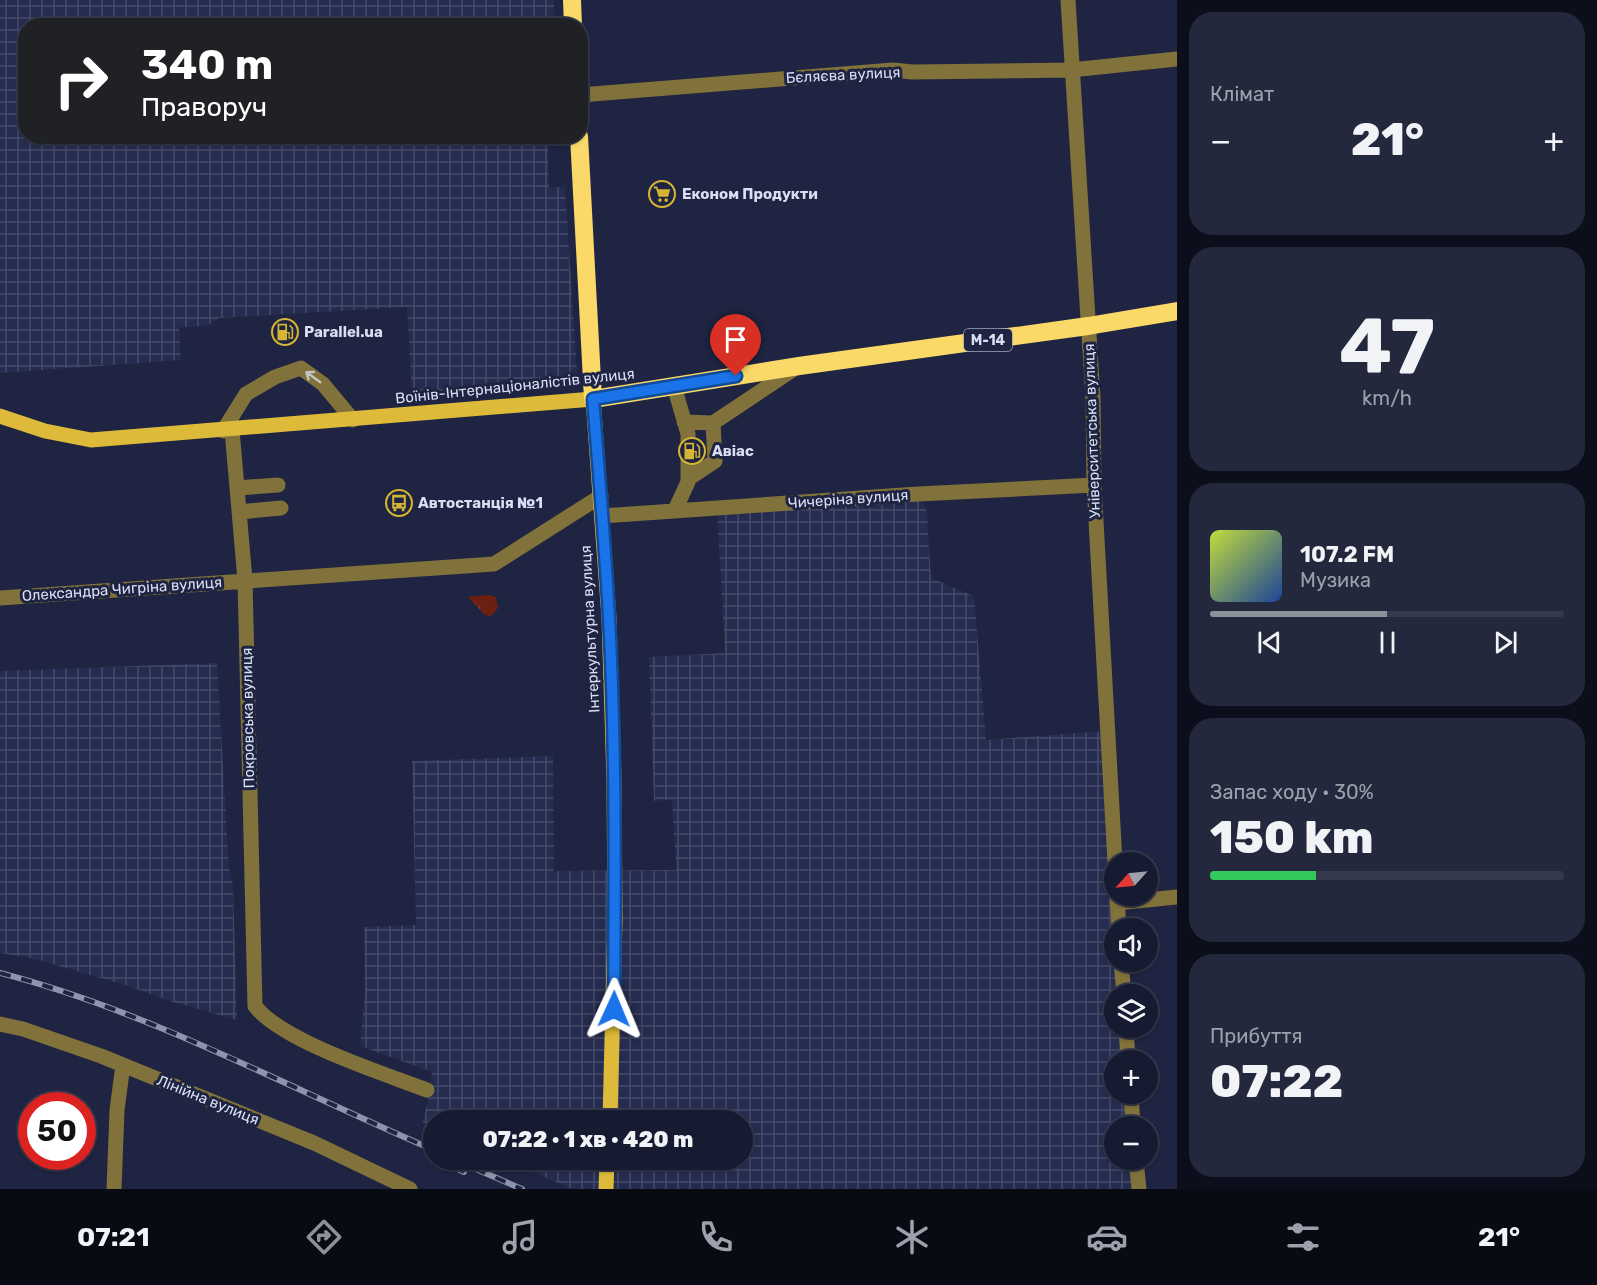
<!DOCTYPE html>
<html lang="uk">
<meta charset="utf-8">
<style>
body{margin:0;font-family:Rubik,sans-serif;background:#23283d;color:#f1f3f6;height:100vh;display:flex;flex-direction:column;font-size:22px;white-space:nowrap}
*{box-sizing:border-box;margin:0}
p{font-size:20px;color:#9ea1ab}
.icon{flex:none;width:33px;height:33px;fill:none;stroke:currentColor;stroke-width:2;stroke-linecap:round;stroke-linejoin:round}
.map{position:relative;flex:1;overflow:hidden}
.sheet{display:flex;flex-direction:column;gap:12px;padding:12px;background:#0c0f1b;width:420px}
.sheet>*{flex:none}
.banner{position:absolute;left:18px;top:18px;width:570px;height:126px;border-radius:24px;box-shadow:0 2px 4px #0004,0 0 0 2px #35394d;background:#202124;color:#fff;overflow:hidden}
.needle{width:39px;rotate:243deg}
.fabs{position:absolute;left:1104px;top:852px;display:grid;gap:12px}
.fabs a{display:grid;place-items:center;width:54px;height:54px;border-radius:50%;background:#161b31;box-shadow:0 2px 4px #0004,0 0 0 2px #35394d;font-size:30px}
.speed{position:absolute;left:18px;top:1092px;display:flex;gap:12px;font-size:30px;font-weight:700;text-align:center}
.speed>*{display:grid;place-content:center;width:78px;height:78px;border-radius:50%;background:#161b31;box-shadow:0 2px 4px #0004,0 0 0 2px #35394d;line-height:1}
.speed .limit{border:9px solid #d22;background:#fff;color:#111}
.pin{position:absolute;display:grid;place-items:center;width:51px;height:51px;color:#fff;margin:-62px -26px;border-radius:50% 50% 50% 0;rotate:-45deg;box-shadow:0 0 6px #0007}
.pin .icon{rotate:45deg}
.me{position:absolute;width:66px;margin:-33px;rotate:1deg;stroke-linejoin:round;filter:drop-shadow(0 0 4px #0008)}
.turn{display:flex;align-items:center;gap:21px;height:126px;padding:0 24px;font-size:27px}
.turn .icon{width:78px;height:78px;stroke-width:2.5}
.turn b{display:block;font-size:42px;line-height:51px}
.big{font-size:45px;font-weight:800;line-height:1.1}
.sheet .widget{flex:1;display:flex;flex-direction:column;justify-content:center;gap:9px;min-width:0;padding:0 21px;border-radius:24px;background:#23283d}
.sheet .dial{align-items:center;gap:0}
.dial b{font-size:78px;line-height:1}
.song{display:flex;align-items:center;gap:18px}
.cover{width:72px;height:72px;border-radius:9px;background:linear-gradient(135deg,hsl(70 70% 55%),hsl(220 70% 35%))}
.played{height:6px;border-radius:3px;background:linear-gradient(90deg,#8c9099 50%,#35394d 50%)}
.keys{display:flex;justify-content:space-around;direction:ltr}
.heat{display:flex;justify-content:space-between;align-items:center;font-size:33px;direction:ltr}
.charge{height:9px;border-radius:4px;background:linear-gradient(90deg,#34c759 30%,#35394d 0)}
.trip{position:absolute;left:423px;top:1110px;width:330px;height:60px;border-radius:30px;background:#161b31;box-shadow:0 2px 4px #0004,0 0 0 2px #35394d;font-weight:800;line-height:60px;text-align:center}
.tabs{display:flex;height:96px;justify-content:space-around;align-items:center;background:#090b14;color:#9ea1ab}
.tabs .icon{width:42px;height:42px}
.tabs .active{color:#8c9099}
.tabs b{font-size:27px;color:#f1f3f6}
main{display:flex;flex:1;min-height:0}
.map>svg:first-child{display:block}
.industrial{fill:url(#industrial-grid)}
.grass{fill:url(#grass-tufts)}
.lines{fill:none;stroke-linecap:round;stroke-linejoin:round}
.minor{stroke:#81713a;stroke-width:15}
.major{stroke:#ddba39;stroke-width:15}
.highway{stroke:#fad968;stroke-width:18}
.rail-casing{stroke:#8e94ab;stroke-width:6}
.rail{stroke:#1e2441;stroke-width:4;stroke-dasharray:11;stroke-linecap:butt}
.oneway{stroke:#c3c4c4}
.route-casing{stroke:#114b97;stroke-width:15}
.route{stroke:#1a73e8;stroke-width:10}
.labels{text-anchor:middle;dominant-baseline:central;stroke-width:6;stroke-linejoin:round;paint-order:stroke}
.shield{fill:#1e2441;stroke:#a1a7bd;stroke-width:1.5}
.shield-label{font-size:14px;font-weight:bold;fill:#d9dff2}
.street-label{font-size:15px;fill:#d9dff2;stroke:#1e2441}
.poi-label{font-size:15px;font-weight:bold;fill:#d9dff2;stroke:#1e2441;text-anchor:start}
</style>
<main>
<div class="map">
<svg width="1177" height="1189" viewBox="0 0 1177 1189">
<defs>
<pattern id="industrial-grid" width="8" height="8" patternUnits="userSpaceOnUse" patternTransform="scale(1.5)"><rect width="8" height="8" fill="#252c4f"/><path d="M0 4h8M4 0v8" fill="none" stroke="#444a69"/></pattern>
<pattern id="grass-tufts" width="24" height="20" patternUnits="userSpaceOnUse" patternTransform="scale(1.5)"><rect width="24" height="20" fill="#6b2011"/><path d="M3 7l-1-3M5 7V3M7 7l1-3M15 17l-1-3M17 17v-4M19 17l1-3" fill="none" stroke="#804034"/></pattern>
</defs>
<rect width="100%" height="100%" fill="#1e2441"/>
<path class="industrial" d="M0 0H554V26H26V136L548 137 549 187H565L578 387 480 395H412L407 307 219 318 207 326 179 327 181 360 0 373Z
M919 496 927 512 931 578 974 596 986 740 1104 731 1114 886V962L1122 994H1114V1028H1124L1126 1060H1114V1094H1129L1131 1126H1114V1160H1133L1135 1189H572L506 1160H742V1120H434L433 1127 422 1122 427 1105 432 1072 360 1046 365 991 364 927 416 925 412 761 553 756 554 871 676 870 672 800 654 801 649 657 725 653 717 510Z
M217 663 229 870 233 886 237 1020 173 1002 125 985 35 959 0 953V671Z"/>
<path class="grass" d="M489 595 496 597 498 608 491 616 485 615 468 597Z"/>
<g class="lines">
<path class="minor" d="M1068 0 1093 398 1094 485 1115 862
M580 95 893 70 912 72 1071 70 1177 59
M674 386 688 434V482L675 510
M684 422 713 423 797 367
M232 430 245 580 255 1006C281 1041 385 1074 427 1090
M223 431 246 394 275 377 301 368 323 384 353 420
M688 479 715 461 713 423
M237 488 278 485
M239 512 281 508
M602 516 918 494 1094 485
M0 598 494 564 601 496
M1117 896 1119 928
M1117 903 1177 897
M1121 962 1124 994
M0 1024 23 1029 101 1056 314 1143 410 1189
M1126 1028 1128 1060
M1131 1094 1133 1126
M1136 1160 1139 1189
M114 1189 117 1110 123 1065"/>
<path class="major" d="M0 416 45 431 91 440 593 399 609 618 614 780 615 920 610 1120
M606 1189 607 1160"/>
<path class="highway" d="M572 0 573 26
M579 136 593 399 799 366 1088 326 1177 311"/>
<defs>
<path id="rail" d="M0 973C151 1012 291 1089 434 1150
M437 1160 464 1172
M455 1160 522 1189"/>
</defs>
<use href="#rail" class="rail-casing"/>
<use href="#rail" class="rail"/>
</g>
<defs><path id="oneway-shaft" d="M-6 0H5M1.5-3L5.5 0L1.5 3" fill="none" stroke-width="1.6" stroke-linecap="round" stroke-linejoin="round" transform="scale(1.5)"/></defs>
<use class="oneway" href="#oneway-shaft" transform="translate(313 377) rotate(-144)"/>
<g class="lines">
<defs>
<path id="route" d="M614 1009C615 878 616 747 609 617 605 544 599 472 593 399L736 376"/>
</defs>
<use href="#route" class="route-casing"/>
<use href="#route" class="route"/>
</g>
<defs>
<symbol id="supermarket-ring" viewBox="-11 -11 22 22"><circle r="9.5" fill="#1e2441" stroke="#d7b534" stroke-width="1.5"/><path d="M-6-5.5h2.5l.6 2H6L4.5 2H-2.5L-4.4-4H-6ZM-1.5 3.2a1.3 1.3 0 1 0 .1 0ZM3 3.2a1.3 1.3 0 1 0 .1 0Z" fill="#d7b534"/></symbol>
<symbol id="fuel-ring" viewBox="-11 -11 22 22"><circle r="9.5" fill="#1e2441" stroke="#d7b534" stroke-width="1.5"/><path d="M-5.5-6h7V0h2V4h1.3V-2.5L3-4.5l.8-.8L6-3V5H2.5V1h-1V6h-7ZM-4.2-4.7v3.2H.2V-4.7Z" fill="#d7b534"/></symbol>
<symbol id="bus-ring" viewBox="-11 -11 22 22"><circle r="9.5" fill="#1e2441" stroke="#d7b534" stroke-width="1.5"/><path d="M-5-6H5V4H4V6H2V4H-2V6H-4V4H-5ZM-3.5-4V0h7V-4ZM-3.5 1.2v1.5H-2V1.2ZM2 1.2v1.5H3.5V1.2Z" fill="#d7b534"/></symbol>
</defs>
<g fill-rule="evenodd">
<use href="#supermarket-ring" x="647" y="179" width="30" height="30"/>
<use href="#fuel-ring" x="270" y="317" width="30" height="30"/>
<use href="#fuel-ring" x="677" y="436" width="30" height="30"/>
<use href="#bus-ring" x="384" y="488" width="30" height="30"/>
</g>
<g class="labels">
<rect class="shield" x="964" y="329" width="48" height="22" rx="4.5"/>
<g class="shield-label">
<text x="988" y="340">М-14</text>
</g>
<g class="street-label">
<text transform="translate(843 75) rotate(-3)">Бєляєва вулиця</text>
<text transform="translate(515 386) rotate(-6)">Воїнів-Інтернаціоналістів вулиця</text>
<text transform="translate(1092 431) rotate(-92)">Університетська вулиця</text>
<text transform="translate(848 499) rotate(-4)">Чичеріна вулиця</text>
<text transform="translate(122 589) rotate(-4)">Олександра Чигріна вулиця</text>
<text transform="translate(590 629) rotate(-93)">Інтеркультурна вулиця</text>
<text transform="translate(248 718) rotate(-91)">Покровська вулиця</text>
<text transform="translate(208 1100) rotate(22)">Лінійна вулиця</text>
</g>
<g class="poi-label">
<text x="682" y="194">Економ Продукти</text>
<text x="304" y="332">Parallel.ua</text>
<text x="712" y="451">Авіас</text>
<text x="418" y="503">Автостанція №1</text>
</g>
</g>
</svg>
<div class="fabs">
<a><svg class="needle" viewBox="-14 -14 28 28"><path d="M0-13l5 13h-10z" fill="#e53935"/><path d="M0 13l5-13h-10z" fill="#9ea1ab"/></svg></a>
<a><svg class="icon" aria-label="sound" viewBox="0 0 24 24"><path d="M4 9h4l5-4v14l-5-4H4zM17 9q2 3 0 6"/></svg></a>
<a><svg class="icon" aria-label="layers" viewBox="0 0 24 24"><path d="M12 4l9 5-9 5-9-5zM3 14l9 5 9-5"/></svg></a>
<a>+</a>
<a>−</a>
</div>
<div class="speed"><div class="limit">50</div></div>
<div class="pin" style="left:736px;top:376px;background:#d93025"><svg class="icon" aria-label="arrive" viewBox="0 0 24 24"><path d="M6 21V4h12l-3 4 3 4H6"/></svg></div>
<svg class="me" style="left:614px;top:1009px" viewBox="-20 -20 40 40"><path d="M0-17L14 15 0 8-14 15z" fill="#1a73e8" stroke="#fff" stroke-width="4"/></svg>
<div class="trip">07:22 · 1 хв · 420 m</div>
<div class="banner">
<div class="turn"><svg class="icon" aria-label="right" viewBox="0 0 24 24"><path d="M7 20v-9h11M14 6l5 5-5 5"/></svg><div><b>340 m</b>Праворуч</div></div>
</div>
</div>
<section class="sheet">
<div class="widget"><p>Клімат</p>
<div class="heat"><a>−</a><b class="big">21°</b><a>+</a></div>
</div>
<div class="widget dial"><b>47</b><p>km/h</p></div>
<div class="widget">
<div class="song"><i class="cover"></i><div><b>107.2 FM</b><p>Музика</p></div></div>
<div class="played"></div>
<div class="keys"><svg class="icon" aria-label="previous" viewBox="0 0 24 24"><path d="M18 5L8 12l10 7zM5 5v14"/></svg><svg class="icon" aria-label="pause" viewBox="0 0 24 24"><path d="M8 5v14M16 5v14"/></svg><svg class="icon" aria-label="next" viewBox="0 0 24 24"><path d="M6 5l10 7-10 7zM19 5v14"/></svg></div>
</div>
<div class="widget"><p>Запас ходу · 30%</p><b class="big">150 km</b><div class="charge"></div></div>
<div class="widget"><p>Прибуття</p><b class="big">07:22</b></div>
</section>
</main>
<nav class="tabs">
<b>07:21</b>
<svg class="icon active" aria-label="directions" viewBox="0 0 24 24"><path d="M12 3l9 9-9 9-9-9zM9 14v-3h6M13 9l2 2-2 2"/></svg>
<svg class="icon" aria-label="music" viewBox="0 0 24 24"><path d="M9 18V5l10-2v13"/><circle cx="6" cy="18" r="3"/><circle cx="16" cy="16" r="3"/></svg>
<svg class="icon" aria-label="phone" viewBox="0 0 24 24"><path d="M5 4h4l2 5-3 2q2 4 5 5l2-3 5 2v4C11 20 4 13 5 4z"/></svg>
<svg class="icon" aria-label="climate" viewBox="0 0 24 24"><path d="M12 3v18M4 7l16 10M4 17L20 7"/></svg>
<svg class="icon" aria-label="car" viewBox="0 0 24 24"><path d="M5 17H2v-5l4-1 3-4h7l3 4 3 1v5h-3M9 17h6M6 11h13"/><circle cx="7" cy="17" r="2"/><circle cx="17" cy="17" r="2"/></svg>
<svg class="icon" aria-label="filters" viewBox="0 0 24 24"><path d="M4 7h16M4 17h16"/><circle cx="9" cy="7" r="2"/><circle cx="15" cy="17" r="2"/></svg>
<b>21°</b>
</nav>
